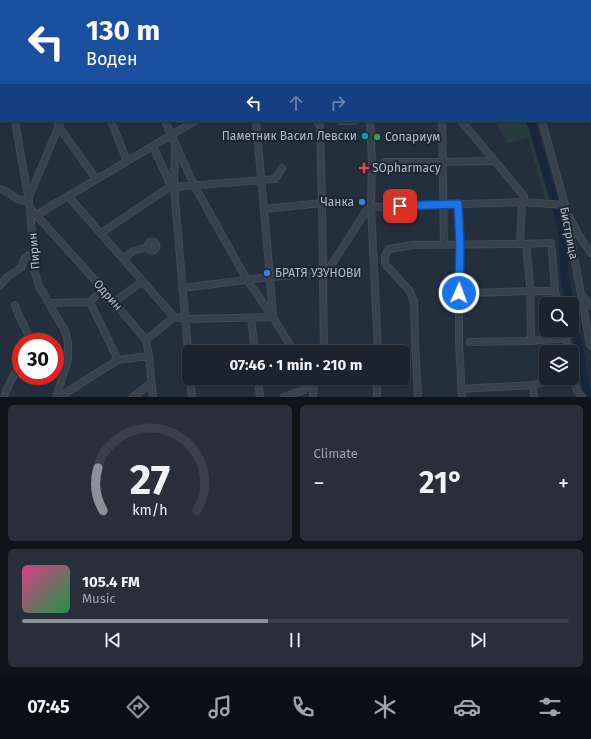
<!DOCTYPE html>
<meta charset="utf-8">
<style>
body{margin:0;font-family:"Fira Sans",sans-serif;background:#282f3a;color:#f1f3f6;height:100vh;display:flex;flex-direction:column;font-size:15px;white-space:nowrap}
*{box-sizing:border-box;margin:0}
p{font-size:13px;color:#a0a4aa}
.icon{flex:none;width:22px;height:22px;fill:none;stroke:currentColor;stroke-width:2;stroke-linecap:round;stroke-linejoin:round}
.map{position:relative;height:397px;overflow:hidden}
.side{display:flex;flex-direction:column;gap:8px;padding:8px;background:#0f1319;flex:1}
.side>*{flex:none}
.top-card{position:absolute;left:0px;top:0px;width:591px;height:122px;box-shadow:0 1px 3px #0004,0 0 0 1px #39404a;background:#1a4fa0;color:#fff;overflow:hidden}
.tools{position:absolute;left:539px;top:297px;display:grid;gap:8px}
.tools a{display:grid;place-items:center;width:40px;height:40px;border-radius:6px;background:#1b232e;box-shadow:0 1px 3px #0004,0 0 0 1px #39404a;font-size:20px}
.speed{position:absolute;left:12px;top:333px;display:flex;gap:8px;font-size:20px;font-weight:700;text-align:center}
.speed>*{display:grid;place-content:center;width:52px;height:52px;border-radius:50%;background:#1b232e;box-shadow:0 1px 3px #0004,0 0 0 1px #39404a;line-height:1}
.speed .limit{border:6px solid #d22;background:#fff;color:#111}
.pin{position:absolute;display:grid;place-items:center;width:34px;height:34px;color:#fff;margin:-17px;border-radius:8px;box-shadow:0 2px 6px #0006}
.me{position:absolute;width:44px;margin:-22px;rotate:2deg;stroke-linejoin:round;filter:drop-shadow(0 0 3px #0008)}
.turn{display:flex;align-items:center;gap:14px;height:84px;padding:0 20px;font-size:18px}
.turn .icon{width:52px;height:52px;stroke-width:2.5}
.turn b{display:block;font-size:28px;line-height:34px}
.lanes{display:flex;align-items:center;height:38px;padding:0 20px;background:#0003;justify-content:center;gap:20px;direction:ltr}
.lanes .off{opacity:.35}
.big{font-size:30px;font-weight:700;line-height:1.1}
.side .card{flex:1;display:flex;flex-direction:column;justify-content:center;gap:6px;min-width:0;padding:0 14px;border-radius:6px;background:#282f3a}
.side .dial{align-items:center;gap:0}
.dial svg{height:104px;overflow:visible;fill:none;stroke:#39404a;stroke-width:7;stroke-linecap:round;text-anchor:middle}
.dial text{fill:#f1f3f6;stroke:none}
.song{display:flex;align-items:center;gap:12px}
.cover{width:48px;height:48px;border-radius:6px;background:linear-gradient(135deg,hsl(330 70% 55%),hsl(140 70% 35%))}
.played{height:4px;border-radius:2px;background:linear-gradient(90deg,#8c9099 45%,#39404a 45%)}
.keys{display:flex;justify-content:space-around;direction:ltr}
.heat{display:flex;justify-content:space-between;align-items:center;font-size:22px;direction:ltr}
.side .tiles{flex:1;display:grid;gap:8px;grid-template-columns:1fr 1fr}
.card:last-child{grid-column:span 2}
.trip{position:absolute;left:182px;top:345px;width:228px;height:40px;border-radius:6px;background:#1b232e;box-shadow:0 1px 3px #0004,0 0 0 1px #39404a;font-weight:700;line-height:40px;text-align:center}
.menu{display:flex;height:64px;justify-content:space-around;align-items:center;background:#0b0e12;color:#a0a4aa}
.menu .icon{width:28px;height:28px}
.menu .on{color:#8c9099}
.menu b{font-size:18px;color:#f1f3f6}
.map>svg:first-child{display:block}
.green{fill:#263c3f}
.lines{fill:none;stroke-linecap:round;stroke-linejoin:round}
.river{stroke:#17263c;stroke-width:8}
.minor-casing{stroke:#414a57;stroke-width:8}
.minor{stroke:#38414e;stroke-width:6}
.route-casing{stroke:#114b97;stroke-width:10}
.route{stroke:#1a73e8;stroke-width:7}
.culture-dot{fill:#0f9aa8;stroke:#1d2633;stroke-width:1.5}
.leisure-dot{fill:#2e9e5b;stroke:#1d2633;stroke-width:1.5}
.health-dot{fill:#e0444e;stroke:#1d2633;stroke-width:1.5}
.shop-dot{fill:#3f7fe0;stroke:#1d2633;stroke-width:1.5}
.labels{text-anchor:middle;dominant-baseline:central;stroke-width:4;stroke-linejoin:round;paint-order:stroke}
.poi-label{font-size:12px;fill:#b4bcc9;stroke:#1d2633;text-anchor:start}
.street-label{font-size:12px;fill:#b4bcc9;stroke:#1d2633}
</style>
<div class="map">
<svg width="591" height="397" viewBox="0 0 591 397">
<rect width="100%" height="100%" fill="#242f3e"/>
<path class="green" d="M495 121H527L533 136 552 200 545 199 528 138 507 143Z"/>
<g class="lines">
<path class="river" d="M480 0V1
M530 121 533 129 552 193 562 230 564 261V274L570 304
M572 312 588 397"/>
<defs>
<path id="minor" d="M114 0V1
M237 0V1
M367 0V1
M393 0V1
M500 0V1
M13 1 14 0
M67 1 69 0
M139 1V0
M189 1 190 0
M273 1V0
M332 1 333 0
M0 71H1
M15 121 29 202 34 253V269L39 286 65 331 68 342V360L56 397
M111 121 127 161
M165 121 194 185 247 280 273 317
M256 121 270 277 273 317 294 352
M317 121 320 126 322 203 324 352
M341 121H354
M370 121 372 162 371 207 378 352
M442 121 444 245
M542 121 565 205 590 345 591 346
M58 124 59 127 96 179
M153 146 171 186
M175 147 174 187 189 363
M384 162H442L495 161
M0 189 7 192 17 199 29 202
M68 196 174 317
M29 197 61 121
M458 204 460 245 459 293V342L462 397
M371 207 522 202 565 205
M30 208 103 289 146 340 149 356 153 397
M264 209 322 203
M568 214 578 234 591 253
M36 215 195 121
M101 233 171 186 174 187 275 179 282 168
M147.5 246a4.5 4.5 0 1 1 9 0a4.5 4.5 0 1 1-9 0Z
M522 244 551 243
M526 244 530 284 531 341
M552 250 555 291 558 304
M124 259 133 251 148 247
M323 273 330 267 367 210 371 207
M0 285 7 277 22 267C23 258 26 256 34 253
M182 288 270 277 323 273
M468 293 530 291H555
M581 294 591 306
M90 302 118 360
M114 302 143 281
M49 303 90 302 103 289
M15 305 18 314 31 340 30 342
M174 317 185 319 273 317
M251 318 255 352
M564 330 569 352
M146 340 174 317
M470 342 531 341 566 338
M572 368 577 391 582 397
M190 378 192 397
M258 378 260 397
M377 378V397
M533 385 534 397
M461 389 533 385 559 378
M4 397 6 391 21 361
M59 397 118 360 149 356
M133 397 151 383
M284 397 304 390 314 380
M313 397 314 379
M418 397 415 343 414 301 409 290 385 264V255L389 249 413 245 520 244 522 202 524 196 461 121"/>
</defs>
<use href="#minor" class="minor-casing"/>
<use href="#minor" class="minor"/>
</g>
<g class="lines">
<defs>
<path id="route" d="M400 206 458 204 460 245 459 293"/>
</defs>
<use href="#route" class="route-casing"/>
<use href="#route" class="route"/>
</g>
<circle class="culture-dot" cx="365" cy="136" r="4"/>
<circle class="leisure-dot" cx="377" cy="137" r="4"/>
<path class="health-dot" d="M362 162h4v4h4v4h-4v4h-4v-4h-4v-4h4z"/>
<g class="shop-dot">
<circle cx="362" cy="202" r="4"/>
<circle cx="267" cy="273" r="4"/>
</g>
<g class="labels">
<g class="poi-label">
<text x="357" y="136" text-anchor="end">Паметник Васил Левски</text>
<text x="385" y="137">Сопариум</text>
<text x="372" y="168">SOpharmacy</text>
<text x="354" y="202" text-anchor="end">Чанка</text>
<text x="275" y="273">БРАТЯ УЗУНОВИ</text>
</g>
<g class="street-label">
<text transform="translate(569 233) rotate(79)">Бистрица</text>
<text transform="translate(34 251) rotate(-95)">Пирин</text>
<text transform="translate(108 295) rotate(49)">Одрин</text>
</g>
</g>
</svg>
<div class="tools">
<a><svg class="icon" aria-label="search" viewBox="0 0 24 24"><circle cx="10" cy="10" r="6"/><path d="M15 15l6 6"/></svg></a>
<a><svg class="icon" aria-label="layers" viewBox="0 0 24 24"><path d="M12 4l9 5-9 5-9-5zM3 14l9 5 9-5"/></svg></a>
</div>
<div class="speed"><div class="limit">30</div></div>
<div class="pin" style="left:400px;top:206px;background:#d93025"><svg class="icon" aria-label="arrive" viewBox="0 0 24 24"><path d="M6 21V4h12l-3 4 3 4H6"/></svg></div>
<svg class="me" style="left:459px;top:293px" viewBox="-20 -20 40 40"><circle r="17" fill="#1a73e8" stroke="#fff" stroke-width="3"/><path d="M0-11L8 9 0 5-8 9z" fill="#fff"/></svg>
<div class="trip">07:46 · 1 min · 210 m</div>
<div class="top-card">
<div class="turn"><svg class="icon" aria-label="left" viewBox="0 0 24 24"><path d="M17 20v-9H6M10 6l-5 5 5 5"/></svg><div><b>130 m</b>Воден</div></div>
<div class="lanes"><svg class="icon" aria-label="left" viewBox="0 0 24 24"><path d="M17 20v-9H6M10 6l-5 5 5 5"/></svg><svg class="icon off" aria-label="ahead" viewBox="0 0 24 24"><path d="M12 20V5M6 11l6-6 6 6"/></svg><svg class="icon off" aria-label="right" viewBox="0 0 24 24"><path d="M7 20v-9h11M14 6l5 5-5 5"/></svg></div>
</div>
</div>
<section class="side">
<div class="tiles">
<div class="card dial"><svg viewBox="0 0 100 80">
<path d="M14 69A42 42 0 1 1 86 69"/>
<path d="M14 69A42 42 0 0 1 10 36" stroke="#8c9099"/>
<text x="50" y="56" font-size="32" font-weight="700">27</text>
<text x="50" y="72" font-size="11">km/h</text>
</svg></div>
<div class="card"><p>Climate</p>
<div class="heat"><a>−</a><b class="big">21°</b><a>+</a></div>
</div>
<div class="card">
<div class="song"><i class="cover"></i><div><b>105.4 FM</b><p>Music</p></div></div>
<div class="played"></div>
<div class="keys"><svg class="icon" aria-label="previous" viewBox="0 0 24 24"><path d="M18 5L8 12l10 7zM5 5v14"/></svg><svg class="icon" aria-label="pause" viewBox="0 0 24 24"><path d="M8 5v14M16 5v14"/></svg><svg class="icon" aria-label="next" viewBox="0 0 24 24"><path d="M6 5l10 7-10 7zM19 5v14"/></svg></div>
</div>
</div>
</section>
<nav class="menu">
<b>07:45</b>
<svg class="icon on" aria-label="directions" viewBox="0 0 24 24"><path d="M12 3l9 9-9 9-9-9zM9 14v-3h6M13 9l2 2-2 2"/></svg>
<svg class="icon" aria-label="music" viewBox="0 0 24 24"><path d="M9 18V5l10-2v13"/><circle cx="6" cy="18" r="3"/><circle cx="16" cy="16" r="3"/></svg>
<svg class="icon" aria-label="phone" viewBox="0 0 24 24"><path d="M5 4h4l2 5-3 2q2 4 5 5l2-3 5 2v4C11 20 4 13 5 4z"/></svg>
<svg class="icon" aria-label="climate" viewBox="0 0 24 24"><path d="M12 3v18M4 7l16 10M4 17L20 7"/></svg>
<svg class="icon" aria-label="car" viewBox="0 0 24 24"><path d="M5 17H2v-5l4-1 3-4h7l3 4 3 1v5h-3M9 17h6M6 11h13"/><circle cx="7" cy="17" r="2"/><circle cx="17" cy="17" r="2"/></svg>
<svg class="icon" aria-label="filters" viewBox="0 0 24 24"><path d="M4 7h16M4 17h16"/><circle cx="9" cy="7" r="2"/><circle cx="15" cy="17" r="2"/></svg>
</nav>
